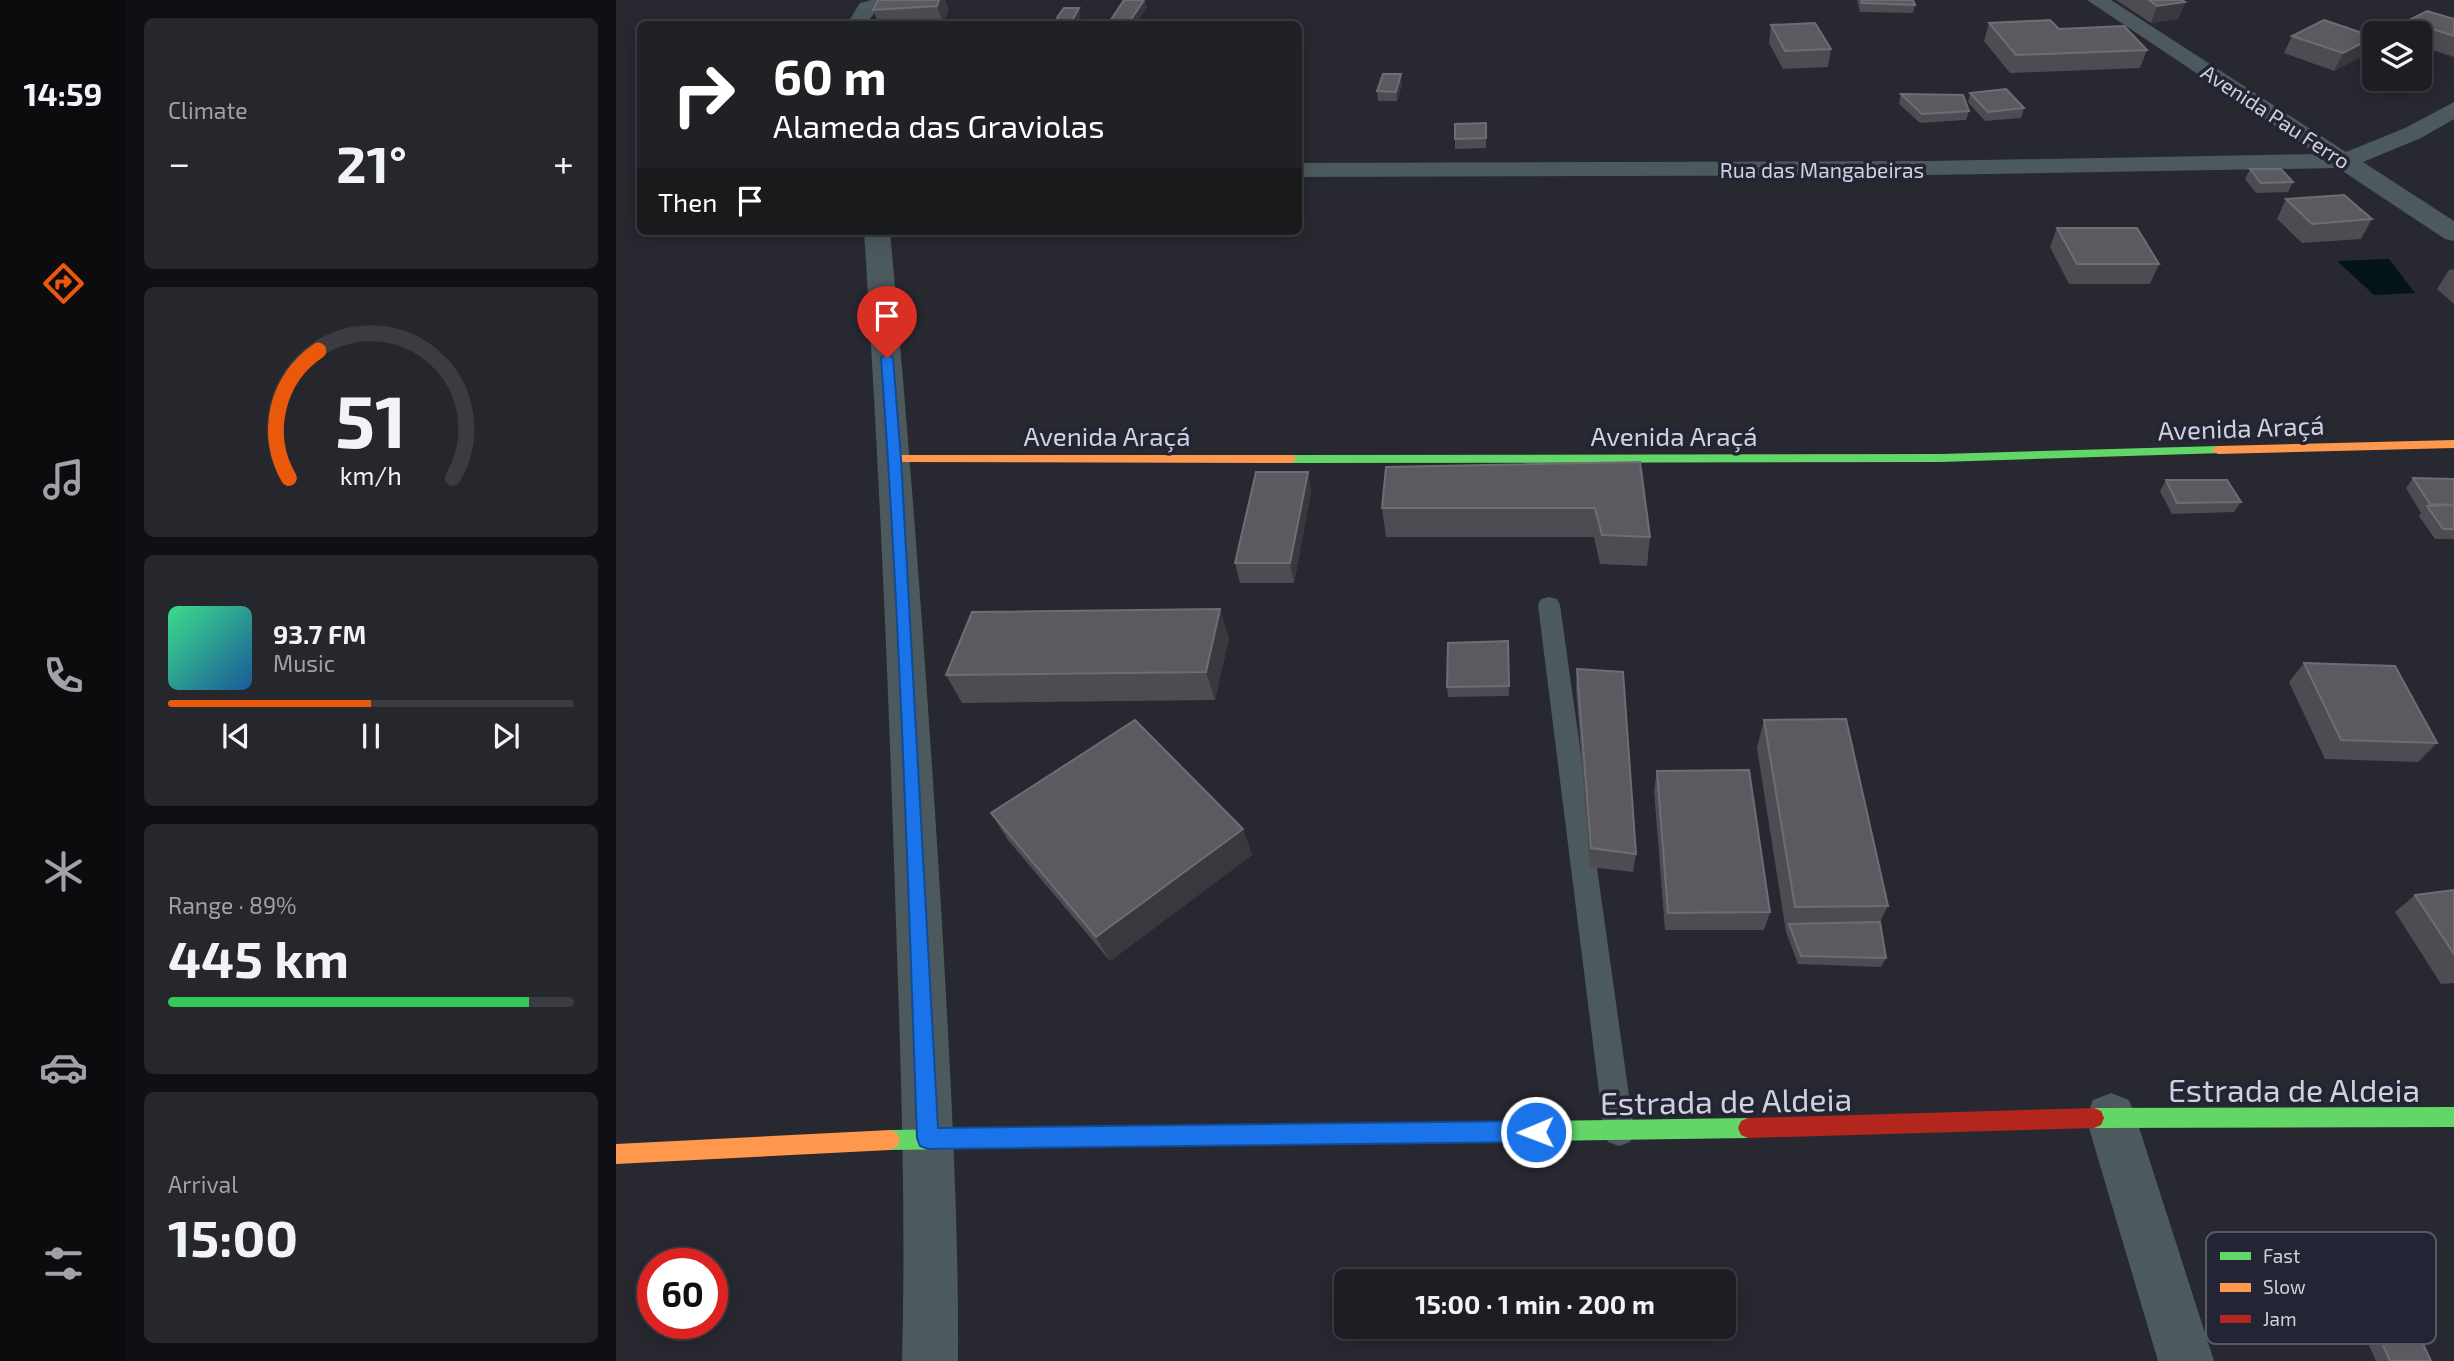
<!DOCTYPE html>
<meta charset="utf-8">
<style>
body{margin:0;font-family:"Exo 2",sans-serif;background:#25272c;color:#f1f3f6;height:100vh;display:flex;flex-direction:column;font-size:26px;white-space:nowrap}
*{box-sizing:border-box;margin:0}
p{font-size:23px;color:#a0a2a6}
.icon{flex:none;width:38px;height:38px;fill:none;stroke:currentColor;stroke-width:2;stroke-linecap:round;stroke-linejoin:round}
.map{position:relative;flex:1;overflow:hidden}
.side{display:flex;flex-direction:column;gap:18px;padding:18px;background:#101014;width:490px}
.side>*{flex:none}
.top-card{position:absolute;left:21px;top:21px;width:665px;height:214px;border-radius:10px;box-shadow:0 4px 18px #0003,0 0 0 2px #3b3c41;background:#202124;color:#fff;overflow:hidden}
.fabs{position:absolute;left:1746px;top:21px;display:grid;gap:14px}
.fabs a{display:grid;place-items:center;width:70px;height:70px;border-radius:10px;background:#1d1e24;box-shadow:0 4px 18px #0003,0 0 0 2px #3b3c41;font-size:35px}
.speed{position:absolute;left:21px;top:1248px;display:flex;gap:14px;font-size:35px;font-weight:700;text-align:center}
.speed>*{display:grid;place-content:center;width:91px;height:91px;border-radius:50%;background:#1d1e24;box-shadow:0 4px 18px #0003,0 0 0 2px #3b3c41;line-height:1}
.speed .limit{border:10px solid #d22;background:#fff;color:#111}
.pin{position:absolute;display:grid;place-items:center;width:60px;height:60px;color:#fff;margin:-72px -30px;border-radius:50% 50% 50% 0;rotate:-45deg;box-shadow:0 0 7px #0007}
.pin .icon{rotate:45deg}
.me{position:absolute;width:77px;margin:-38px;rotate:269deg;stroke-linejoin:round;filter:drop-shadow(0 0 5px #0008)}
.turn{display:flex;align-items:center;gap:24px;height:147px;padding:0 21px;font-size:32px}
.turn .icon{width:91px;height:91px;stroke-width:2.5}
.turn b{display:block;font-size:49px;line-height:60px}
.then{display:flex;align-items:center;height:66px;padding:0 21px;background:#0003;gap:14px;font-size:26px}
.big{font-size:52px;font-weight:700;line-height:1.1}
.side .widget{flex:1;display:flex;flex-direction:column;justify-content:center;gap:10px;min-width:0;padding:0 24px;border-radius:10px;background:#25272c}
.side .dial{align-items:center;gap:0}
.dial svg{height:182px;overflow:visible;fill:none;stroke:#3b3c41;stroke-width:7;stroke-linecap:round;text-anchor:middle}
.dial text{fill:#f1f3f6;stroke:none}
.song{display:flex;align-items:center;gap:21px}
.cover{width:84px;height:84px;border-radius:10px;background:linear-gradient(135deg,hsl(150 70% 55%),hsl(210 70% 35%))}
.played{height:7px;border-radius:4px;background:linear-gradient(90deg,#ea580c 50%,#3b3c41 50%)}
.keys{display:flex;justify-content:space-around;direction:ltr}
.heat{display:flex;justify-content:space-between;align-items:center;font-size:38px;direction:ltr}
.charge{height:10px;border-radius:5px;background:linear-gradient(90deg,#34c759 89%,#3b3c41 0)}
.trip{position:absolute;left:718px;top:1269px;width:402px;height:70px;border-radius:10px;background:#1d1e24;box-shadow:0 4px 18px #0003,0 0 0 2px #3b3c41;font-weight:700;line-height:70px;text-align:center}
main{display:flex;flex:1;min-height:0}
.dock{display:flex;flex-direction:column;width:126px;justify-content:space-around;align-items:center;background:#0c0c0e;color:#a0a2a6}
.dock .icon{width:49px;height:49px}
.dock .on{color:#ea580c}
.dock b{font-size:32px;color:#f1f3f6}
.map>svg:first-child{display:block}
.water{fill:#041318}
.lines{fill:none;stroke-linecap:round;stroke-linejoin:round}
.lane{fill:#4c595d;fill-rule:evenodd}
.street{fill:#4c595d;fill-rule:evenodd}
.fast{fill:#63d668;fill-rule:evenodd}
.slow{fill:#ff974d;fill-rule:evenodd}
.jam{fill:#b3261e;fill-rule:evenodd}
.wall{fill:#4e4c52}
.shaded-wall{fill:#38383e}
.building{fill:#5c5a61;stroke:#6e6d74;stroke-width:2}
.route{fill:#1a73e8;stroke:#114b97;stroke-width:2}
.labels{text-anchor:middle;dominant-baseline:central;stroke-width:7;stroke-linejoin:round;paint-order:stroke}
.far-street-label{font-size:21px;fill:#d0d1dc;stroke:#232434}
.street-label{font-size:26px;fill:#d0d1dc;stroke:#232434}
.near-street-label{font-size:32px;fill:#d0d1dc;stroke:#232434}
.key{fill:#232434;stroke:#575866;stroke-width:2}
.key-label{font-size:19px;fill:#d0d1dc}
</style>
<main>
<nav class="dock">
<b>14:59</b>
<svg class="icon on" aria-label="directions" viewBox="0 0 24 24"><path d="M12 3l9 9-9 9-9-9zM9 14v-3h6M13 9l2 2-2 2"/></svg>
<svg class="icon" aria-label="music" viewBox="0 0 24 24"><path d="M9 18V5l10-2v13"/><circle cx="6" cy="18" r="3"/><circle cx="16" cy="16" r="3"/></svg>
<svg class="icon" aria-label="phone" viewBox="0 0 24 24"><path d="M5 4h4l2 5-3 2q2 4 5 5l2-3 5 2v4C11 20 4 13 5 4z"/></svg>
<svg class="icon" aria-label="climate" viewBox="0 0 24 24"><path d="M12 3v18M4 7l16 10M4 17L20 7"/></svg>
<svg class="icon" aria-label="car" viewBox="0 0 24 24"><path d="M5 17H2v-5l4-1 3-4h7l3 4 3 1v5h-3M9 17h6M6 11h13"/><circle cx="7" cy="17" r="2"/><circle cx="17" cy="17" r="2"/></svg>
<svg class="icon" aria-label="filters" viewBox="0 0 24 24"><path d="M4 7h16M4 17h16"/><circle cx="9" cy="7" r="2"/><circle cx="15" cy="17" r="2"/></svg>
</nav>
<section class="side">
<div class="widget"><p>Climate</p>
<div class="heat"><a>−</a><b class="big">21°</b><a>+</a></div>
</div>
<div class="widget dial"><svg viewBox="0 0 100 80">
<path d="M14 69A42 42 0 1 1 86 69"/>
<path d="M14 69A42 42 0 0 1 27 13" stroke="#ea580c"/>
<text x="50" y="56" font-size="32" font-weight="700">51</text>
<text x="50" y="72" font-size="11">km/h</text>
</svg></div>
<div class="widget">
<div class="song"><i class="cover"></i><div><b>93.7 FM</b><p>Music</p></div></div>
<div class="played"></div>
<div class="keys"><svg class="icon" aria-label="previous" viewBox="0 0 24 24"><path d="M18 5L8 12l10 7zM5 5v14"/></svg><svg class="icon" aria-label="pause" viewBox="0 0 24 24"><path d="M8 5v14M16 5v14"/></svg><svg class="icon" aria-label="next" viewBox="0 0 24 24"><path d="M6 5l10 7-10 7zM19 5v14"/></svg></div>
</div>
<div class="widget"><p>Range · 89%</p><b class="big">445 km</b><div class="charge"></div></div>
<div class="widget"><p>Arrival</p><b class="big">15:00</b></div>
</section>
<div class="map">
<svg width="1838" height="1361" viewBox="0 0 1838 1361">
<rect width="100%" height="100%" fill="#272830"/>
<path class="water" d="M1773 259 1799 293 1758 295 1721 261Z"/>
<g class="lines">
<path class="lane" d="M933 597 941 599 944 605 1018 1131 1014 1142 1003 1146 992 1142 988 1131 922 605 925 599Z"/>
<path class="street" d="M256 0H296L293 4 259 12 254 19 255 24H235L234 19 244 3Z
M1471 0H1495L1730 152 1789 128 1838 102V119L1805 138 1747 162 1838 221V241L1829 239 1722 168 1312 175 682 177V163L1312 161 1701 154Z
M248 231H274C295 461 312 692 326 923 334 1069 343 1215 342 1361H286C290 1215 285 1069 280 924 273 692 263 462 248 231Z
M1495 1093 1513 1100 1520 1118 1598 1361H1542L1470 1118 1477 1100Z"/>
<path class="fast" d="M1602 446 1609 450 1607 453 1325 462 675 463 668 459 675 455 1325 454Z
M1838 1107V1127L1478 1128 1471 1125 1468 1118 1471 1111 1478 1108Z
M1132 1118 1139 1121 1142 1128 1139 1135 1132 1138 274 1150 267 1147 264 1140 267 1133 274 1130Z"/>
<path class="slow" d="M1838 440V448L1602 454 1595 450 1602 446Z
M279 455H675L682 459 675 463 274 462V456Z
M274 1130 281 1133 284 1140 281 1147 274 1150 0 1164V1144Z"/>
<path class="jam" d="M1478 1108 1485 1111 1488 1118 1485 1125 1478 1128 1132 1138 1125 1135 1122 1128 1125 1121 1132 1118Z"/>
</g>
<path class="wall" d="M262 0H329L333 10 327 23 263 24 257 10Z
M1241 0H1297L1299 5 1297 13 1244 12Z
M1500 0H1566L1569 2 1562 19 1535 23Z
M531 7 520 24H495L494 21Z
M1838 19V57L1804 46V33H1785L1791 21Z
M1373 23 1443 29 1531 50 1524 68 1394 73 1368 41Z
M1155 25 1215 49 1212 67 1167 69 1153 43Z
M1676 36 1749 55 1718 71 1668 53Z
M786 84 781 101H762L761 91Z
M1354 93 1408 108 1405 118 1369 121 1352 102Z
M1285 94 1353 111 1350 120 1304 123 1283 104Z
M870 123V148L839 149V124Z
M1634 169 1677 182 1672 192 1640 193 1629 179Z
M1670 199 1756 219 1745 239 1686 243 1661 219Z
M1441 228 1543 264 1534 284H1453L1434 247Z
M1838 269V304L1821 289 1833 270Z
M1024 462 1034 537 1031 566 984 564 978 537H770L766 508Z
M692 472 695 492 678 583H624L619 563Z
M1797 478 1838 479V539H1819L1803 516 1805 513 1790 488Z
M1550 480 1625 502 1618 512 1556 514 1544 491Z
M613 638 599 700 346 703 330 675Z
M892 641 893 696 832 697 831 687Z
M1688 663 1821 743 1802 762 1709 759 1673 682Z
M961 669 1020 854 1017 872 974 867 960 689Z
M1148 720 1272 906 1264 922 1270 958 1265 967 1182 964 1170 932 1141 748Z
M1041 771 1154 912 1148 930H1049L1038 790Z
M375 813 627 829 636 855 494 961 392 840Z
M1838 890V983L1825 984 1779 912 1799 895Z
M1750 1307 1815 1361H1760L1738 1312Z"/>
<path class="shaded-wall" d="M323 0H329L333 10 327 23 321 6Z
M528 0H529L531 7 520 24H515L514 21Z
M1569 2 1562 19 1535 23 1541 6Z
M463 8 465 17 461 24H454Z
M1758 37 1749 55 1718 71 1727 53Z
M785 74 786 84 781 101 780 92Z
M692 472 695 492 678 583 674 563Z
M604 609 613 638 599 700 590 672Z
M627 829 636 855 494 961 480 937Z"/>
<path class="building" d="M262 0H323L321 6 257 10Z
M508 0H528L514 21H494Z
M1245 0H1297L1299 5 1246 3Z
M1533 0H1566L1569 2 1541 6Z
M448 8H463L454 24H439L442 16Z
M1811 11 1838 19V36L1791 21Z
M435 20 433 24H375L377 21Z
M1434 20 1443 29 1508 26 1531 50 1400 55 1373 23Z
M1708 20 1758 37 1727 53 1676 36Z
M1199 23 1215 49 1169 51 1155 25Z
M767 74H785L780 92 761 91Z
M1390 89 1408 108 1372 112 1354 93Z
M1285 94 1347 95 1353 111 1306 114Z
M870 123V138L839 139V124Z
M1634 169H1665L1677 182 1645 183Z
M1728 195 1756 219 1696 224 1670 199Z
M1441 228H1521L1543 264H1461Z
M1024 462 1034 537 986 535 979 508H766L770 467Z
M640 472H692L674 563H619Z
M1797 478 1838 479V529H1827L1811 506 1838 505 1814 504Z
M1550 480H1611L1625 502 1561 503Z
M604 609 590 672 330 675 356 612Z
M892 641 893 686 831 687 832 643Z
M1688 663 1779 666 1821 743 1725 740Z
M961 669 1007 672 1020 854 975 848Z
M1230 719 1272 906 1179 907 1148 720Z
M519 720 627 829 480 937 375 813Z
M1133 770 1154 912 1052 913 1041 771Z
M1838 890V954L1799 895Z
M1264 922 1270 958 1185 956 1173 924Z
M1789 1305 1815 1361H1774L1750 1307Z"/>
<path class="route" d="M271 354 277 358 285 459 322 1128 920 1121 927 1124 930 1132 927 1139 920 1142 312 1149 304 1146 301 1138C292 878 284 617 265 358Z"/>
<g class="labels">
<g class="far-street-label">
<text transform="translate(1660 116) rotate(33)">Avenida Pau Ferro</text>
<text x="1206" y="169">Rua das Mangabeiras</text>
</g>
<g class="street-label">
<text transform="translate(1625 427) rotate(-2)">Avenida Araçá</text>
<text x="491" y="435">Avenida Araçá</text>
<text x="1058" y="435">Avenida Araçá</text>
</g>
<g class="near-street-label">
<text x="1678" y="1089">Estrada de Aldeia</text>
<text transform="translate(1110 1100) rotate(-1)">Estrada de Aldeia</text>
</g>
</g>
<rect x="1590" y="1232" width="230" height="112" rx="10" class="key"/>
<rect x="1604" y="1252" width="31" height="8" fill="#63d668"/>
<rect x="1604" y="1283" width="31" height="9" fill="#ff974d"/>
<rect x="1604" y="1315" width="31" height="8" fill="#b3261e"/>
<g class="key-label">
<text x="1647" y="1263">Fast</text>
<text x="1647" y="1294">Slow</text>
<text x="1647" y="1326">Jam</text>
</g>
</svg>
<div class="fabs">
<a><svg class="icon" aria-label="layers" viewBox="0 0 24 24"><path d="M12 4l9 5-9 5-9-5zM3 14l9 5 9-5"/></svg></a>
</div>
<div class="speed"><div class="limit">60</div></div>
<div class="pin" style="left:271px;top:358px;background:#d93025"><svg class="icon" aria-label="arrive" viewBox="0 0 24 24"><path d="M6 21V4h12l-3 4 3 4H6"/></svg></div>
<svg class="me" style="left:920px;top:1132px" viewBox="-20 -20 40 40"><circle r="17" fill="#1a73e8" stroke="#fff" stroke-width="3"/><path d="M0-11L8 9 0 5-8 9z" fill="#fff"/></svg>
<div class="trip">15:00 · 1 min · 200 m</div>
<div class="top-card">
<div class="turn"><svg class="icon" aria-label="right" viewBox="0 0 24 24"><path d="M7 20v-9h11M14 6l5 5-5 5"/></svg><div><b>60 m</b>Alameda das Graviolas</div></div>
<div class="then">Then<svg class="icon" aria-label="arrive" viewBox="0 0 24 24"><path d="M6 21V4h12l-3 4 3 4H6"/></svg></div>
</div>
</div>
</main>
